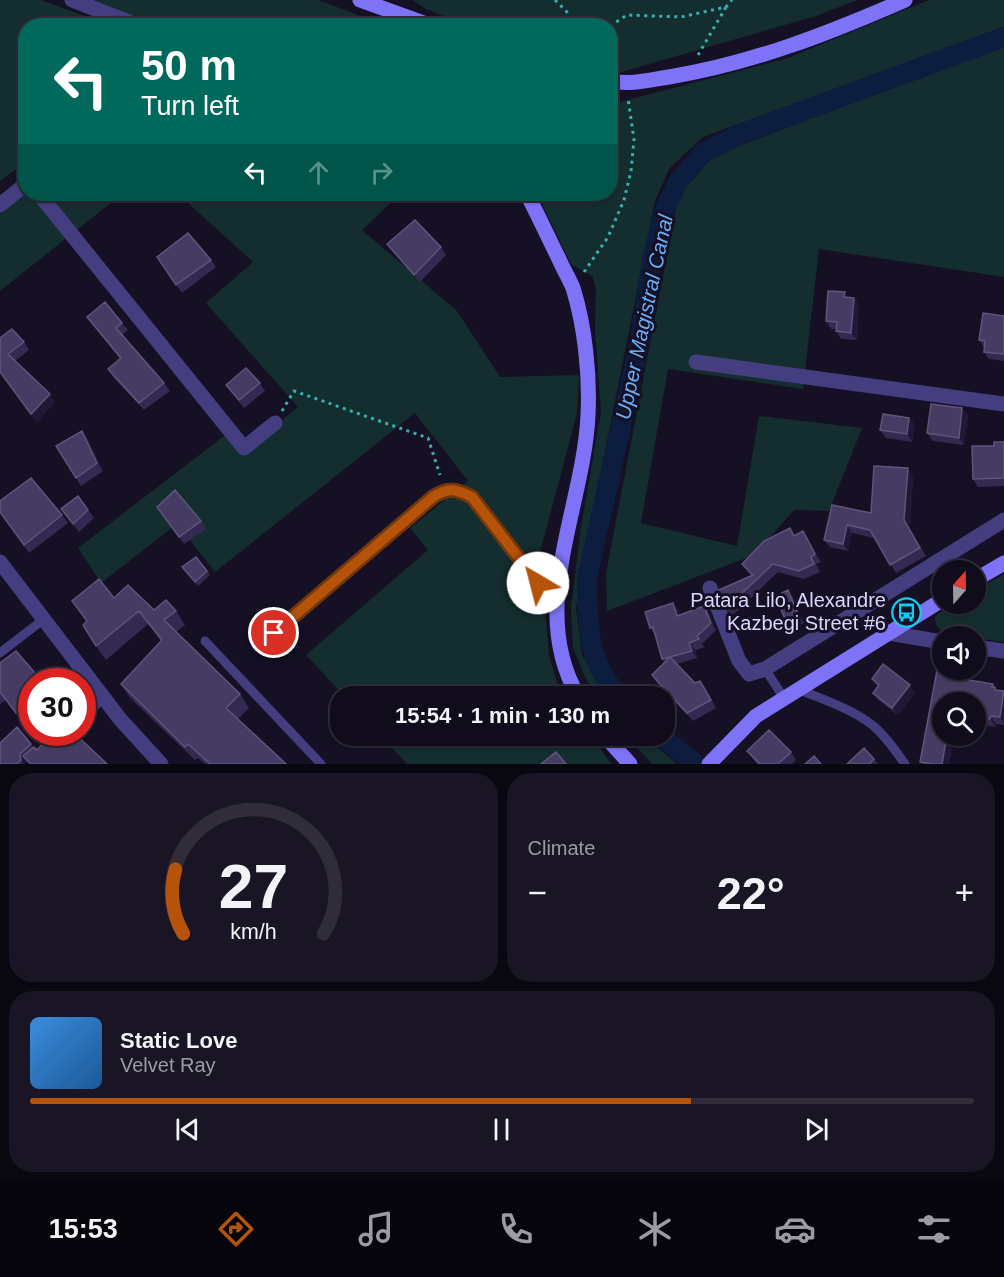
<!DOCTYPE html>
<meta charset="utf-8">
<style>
body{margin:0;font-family:Helvetica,sans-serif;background:#191524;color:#f1f3f6;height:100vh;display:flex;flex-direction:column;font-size:22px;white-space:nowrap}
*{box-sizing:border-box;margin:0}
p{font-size:20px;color:#9c9ba3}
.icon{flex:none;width:33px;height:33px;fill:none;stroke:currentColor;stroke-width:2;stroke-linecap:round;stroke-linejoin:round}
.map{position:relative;height:764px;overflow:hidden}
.drawer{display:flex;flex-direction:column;gap:9px;padding:9px;background:#09070f;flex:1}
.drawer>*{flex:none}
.guide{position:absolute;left:18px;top:18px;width:600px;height:183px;border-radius:24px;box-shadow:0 2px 4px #0004,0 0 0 2px #302c3a;background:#00695c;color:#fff;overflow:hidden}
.needle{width:39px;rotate:20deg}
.fabs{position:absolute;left:932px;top:560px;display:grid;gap:12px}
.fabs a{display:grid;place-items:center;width:54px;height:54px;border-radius:50%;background:#100c1b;box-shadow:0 2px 4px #0004,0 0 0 2px #302c3a;font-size:30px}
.speed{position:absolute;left:18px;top:668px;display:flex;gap:12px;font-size:30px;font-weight:700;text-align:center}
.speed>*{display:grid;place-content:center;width:78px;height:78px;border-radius:50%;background:#100c1b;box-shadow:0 2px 4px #0004,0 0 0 2px #302c3a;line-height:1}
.speed .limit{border:9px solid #d22;background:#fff;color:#111}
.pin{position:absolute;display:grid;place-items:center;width:51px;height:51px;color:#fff;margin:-26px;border:3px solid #fff;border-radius:50%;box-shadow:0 2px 6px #0007}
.me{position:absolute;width:66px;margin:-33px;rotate:323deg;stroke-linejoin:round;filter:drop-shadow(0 0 4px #0008)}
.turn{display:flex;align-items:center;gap:21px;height:126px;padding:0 24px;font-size:27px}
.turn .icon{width:78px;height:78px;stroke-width:2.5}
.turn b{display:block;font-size:42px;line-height:51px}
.lanes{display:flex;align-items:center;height:57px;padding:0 24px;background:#0003;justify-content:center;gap:30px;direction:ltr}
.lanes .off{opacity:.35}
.big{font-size:45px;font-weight:700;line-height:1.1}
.drawer .card{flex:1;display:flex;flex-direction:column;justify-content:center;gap:9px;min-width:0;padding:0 21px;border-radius:24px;background:#191524}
.drawer .dial{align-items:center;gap:0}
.dial svg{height:156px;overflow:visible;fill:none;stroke:#302c3a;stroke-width:7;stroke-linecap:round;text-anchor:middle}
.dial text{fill:#f1f3f6;stroke:none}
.song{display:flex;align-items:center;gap:18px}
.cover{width:72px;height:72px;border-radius:9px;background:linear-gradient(135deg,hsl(210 70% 55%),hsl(210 70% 35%))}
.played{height:6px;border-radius:3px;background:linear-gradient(90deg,#b45309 70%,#302c3a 70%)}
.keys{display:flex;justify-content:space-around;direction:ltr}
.heat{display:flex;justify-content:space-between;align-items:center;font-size:33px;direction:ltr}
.drawer .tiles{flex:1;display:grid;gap:9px;grid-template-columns:1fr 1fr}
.card:last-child{grid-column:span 2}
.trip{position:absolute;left:330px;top:686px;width:345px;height:60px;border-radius:24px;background:#100c1b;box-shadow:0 2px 4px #0004,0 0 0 2px #302c3a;font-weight:700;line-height:60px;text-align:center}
.tab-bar{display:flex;height:96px;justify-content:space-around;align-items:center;background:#06050b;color:#9c9ba3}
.tab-bar .icon{width:42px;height:42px}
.tab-bar .selected{color:#b45309}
.tab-bar b{font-size:27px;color:#f1f3f6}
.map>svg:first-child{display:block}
.green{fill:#142d2e}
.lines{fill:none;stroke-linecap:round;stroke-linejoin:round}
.canal{stroke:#0d1d40;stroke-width:20}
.path{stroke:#36b0b0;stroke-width:3;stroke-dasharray:3 4.5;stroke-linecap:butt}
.lane{stroke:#443e81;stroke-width:9}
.street{stroke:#443e81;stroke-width:15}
.secondary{stroke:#7e73f7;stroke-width:15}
.wall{fill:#342a51}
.shaded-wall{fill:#201837}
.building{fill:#463c63;stroke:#5e547c;stroke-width:1.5}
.route-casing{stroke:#753606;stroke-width:15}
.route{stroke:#b45309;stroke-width:10}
.labels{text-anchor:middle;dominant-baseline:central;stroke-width:6;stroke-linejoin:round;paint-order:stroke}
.poi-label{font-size:20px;fill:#ddd6fd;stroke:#151024;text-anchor:end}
.water-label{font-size:21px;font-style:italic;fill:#6aadf6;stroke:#151024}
</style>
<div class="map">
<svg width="1004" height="764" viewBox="0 0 1004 764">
<rect width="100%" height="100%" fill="#151024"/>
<path class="green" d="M0 0H41L109 25 26 26 25 162 0 181Z
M85 0H318L385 25H140L129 16Z
M412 0H857L816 16 618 73 611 71 610 26 466 25 426 9Z
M929 0H1004V27L703 137 669 169 655 201 599 481 576 608 582 655 607 696H597L585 677 573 647 571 607 581 527 601 412 595 330 596 290 593 277 571 264 541 202 540 194H610L611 107 620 102 788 58Z
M1004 45V277L819 249 803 389 668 369 641 523 737 546 759 416 862 428 829 511 794 510 754 555 607 611 606 573 678 198 703 165 718 154Z
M25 193 122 194 0 291V213Z
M178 194H400L362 230 457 311 500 377 579 375 577 413 540 553 549 656 561 696H344L306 655 428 550 410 528 468 481 415 413 215 572 177 524 101 583 78 548 237 426 249 447 298 407 206 303 253 262Z
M1004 574V642L975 638V636C960 636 934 637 935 617 948 605 958 603 975 603V591Z
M380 735H591L611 764H407Z
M625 735H643L677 764H652Z"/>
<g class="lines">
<path class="canal" d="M619 696C586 661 588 623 587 578L639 346 652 261 664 211 678 182 703 153 743 133 1004 37
M660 735 695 764"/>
<path class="path" d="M555 0 568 13 572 26
M610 26 627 15 681 17 726 7 732 0
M698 55 726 7
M584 272 608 237 624 200 631 171 634 140 628 98
M282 411 294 391 428 438 440 475"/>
<path class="lane" d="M205 641 321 764
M0 653 44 619
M765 669 784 698
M798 689C821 699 850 708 871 724 884 734 895 750 905 764
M82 717 104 698"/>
<path class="street" d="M72 0 129 22 132 26
M39 194 244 448 275 423
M0 205 26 184
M696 362 1004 404
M0 562 120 719 161 764
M710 588 739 661 749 674 765 669 1004 520
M274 633 433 497C448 487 456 489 472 497L538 583 547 588H558
M889 633 942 642
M975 647 1004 651"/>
<path class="secondary" d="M360 0 432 26
M610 81C631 85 649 80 669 77 753 63 827 34 905 0
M527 194C538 215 548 237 559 259 563 269 569 278 573 288 585 326 590 376 588 415 584 507 527 608 578 696
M975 580 1004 563
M604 735 630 764
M709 764 756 716 942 600"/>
</g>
<path class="wall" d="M387 244 441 247 446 255 420 282 393 252Z
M157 257 211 260 216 267 182 293Z
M848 298H854L859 306 857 340 841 339 836 331V329H831L826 321Z
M1004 316V361L989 359 984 352V348L979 340Z
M87 317 122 323 128 330 122 335 164 383 170 391 144 410 113 377 108 369 120 359Z
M0 338 24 342 29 350 15 361 55 402 37 422 0 372Z
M260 383 265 391 244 408 226 385Z
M968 415 964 445 933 441 927 433Z
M909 418 915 425 912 442 886 438 880 430Z
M87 438 103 471 81 486 76 478Z
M1004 442V486L978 487 973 479 994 446Z
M913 476 910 528 926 556 896 573 874 538 852 533 848 551 830 547 824 540 832 505 871 513Z
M78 496 94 518 79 532 61 509Z
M157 507 201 521 206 529 184 544Z
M0 513 62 515 68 523 29 553Z
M790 528 795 535 803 531 808 539 821 562 816 564 820 572 804 579 778 572 732 616 726 608 751 576 742 564Z
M196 557 210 575 198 586 182 567Z
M788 590 793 597 804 623 791 629 786 621Z
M114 598 154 610 176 611 185 625 176 632 240 694 249 708 238 719 286 764H205L198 758 195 760 130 698 121 684 161 641 148 624 106 660 96 646 87 622 72 601Z
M673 603 679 611 680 615 704 606 710 614 716 630 702 644 705 647 695 650 697 658 677 664 695 683 700 681 706 688 716 708 693 721 657 683 652 675 665 663 662 659 655 635 650 628Z
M0 663 32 681V713L22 721 6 700 0 704Z
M938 665 942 666V669H959L964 677V679L993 684 997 690 1004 691V725L996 724V727L975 723V702H942V735H954L949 764H922L920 762Z
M872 679 915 693 898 715 878 700 873 693 878 687Z
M31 744 34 748 37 750 107 764H29L26 761V764H0Z
M747 751 791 752 796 760 792 764H757Z
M874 759 878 764H847Z"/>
<path class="shaded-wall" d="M854 298 859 306 857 340 851 333Z
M50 394 55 402 37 422 31 414Z
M962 408 968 415 964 445 959 438Z
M909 418 915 425 912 442 907 434Z
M82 431 87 438 103 471 97 463Z
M908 468 913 476 910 528 926 556 904 520Z
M847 525 852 533 848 551 843 544Z
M803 531 808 539 821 562 815 554Z
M788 590 793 597 804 623 799 616Z
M673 603 679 611 683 623 677 616Z
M704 606 710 614 716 630 711 623Z
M689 643 695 650 697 658 692 651Z
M959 669 964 677 963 686 957 678Z
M700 681 706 688 716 708 711 700Z
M910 685 915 693 898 715 892 708Z
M1004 695V723L1000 717Z
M991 716 996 724V727L990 719Z
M947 735H954L949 764H942Z
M20 754 26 761V764H24L21 760Z"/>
<path class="building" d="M415 220 441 247 414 275 387 244Z
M188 233 211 260 176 285 157 257Z
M828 291 845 292 844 297 854 298 851 333 836 331 837 322 826 321Z
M105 302 122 323 116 328 164 383 139 403 108 369 121 358 87 317Z
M983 313 1004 316V354L984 352 985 341 979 340Z
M12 329 24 342 8 354 50 394 31 414 0 372V338Z
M246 368 260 383 239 400 226 385Z
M931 404 962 408 959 438 927 433Z
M883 414 909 418 907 434 880 430Z
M82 431 97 463 76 478 56 446Z
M994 442H1004V478L973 479 972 446H994Z
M874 466 908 468 904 520 920 548 890 565 870 530 847 525 843 544 824 540 832 505 871 513Z
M31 478 62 515 24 545 0 512V501Z
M175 490 201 521 179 537 157 507Z
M78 496 88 510 73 524 61 509Z
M790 528 794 536 803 531 815 554 811 557 814 564 799 571 773 564 726 608 719 590 753 575 742 564 764 541Z
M196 557 207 571 195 582 182 567Z
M99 579 114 598 128 585 154 610 166 600 176 611 164 620 240 694 226 708 286 764H210L188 744 185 747 121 684 162 640 139 611 96 646 83 625 87 621 72 601Z
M788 590 799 616 786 621 775 596Z
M673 603 677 616 704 606 711 623 697 636 699 639 689 643 692 651 662 659 653 627 650 628 645 612Z
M16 651 42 681H32V701L16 713 0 692V663Z
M670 657 695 683 700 681 711 700 687 713 652 675Z
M883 664 910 685 892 708 873 693 879 685 872 679Z
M938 665 942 666V669H959L957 678 993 684 992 687H995V690L1004 691 1000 717 991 716 990 719 975 717V702H942V735H947L942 764H934L920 762Z
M17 727 31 744 20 754 21 760 17 764H0V743Z
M769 730 791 752 778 764H760L747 751Z
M54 732H73L107 764H31L23 756 34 747 37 750Z
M864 748 874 759 869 764H847Z
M556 752 566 764H541Z
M814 756 821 764H805Z"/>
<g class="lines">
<defs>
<path id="route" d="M274 633 433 497C448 487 456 489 472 497L538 583"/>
</defs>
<use href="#route" class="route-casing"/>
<use href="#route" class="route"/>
</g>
<defs>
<symbol id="bus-ring" viewBox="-11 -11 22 22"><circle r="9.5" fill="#151024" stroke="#0ecdf1" stroke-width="1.5"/><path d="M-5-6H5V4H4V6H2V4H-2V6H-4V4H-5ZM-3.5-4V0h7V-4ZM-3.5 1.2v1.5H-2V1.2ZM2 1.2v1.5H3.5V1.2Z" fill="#0ecdf1"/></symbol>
</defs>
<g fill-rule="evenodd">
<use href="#bus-ring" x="890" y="596" width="33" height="33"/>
</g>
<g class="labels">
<g class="poi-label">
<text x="886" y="600">Patara Lilo, Alexandre<tspan x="886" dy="23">Kazbegi Street #6</tspan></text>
</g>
<g class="water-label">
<text transform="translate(644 317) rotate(-78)">Upper Magistral Canal</text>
</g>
</g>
</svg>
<div class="fabs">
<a><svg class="needle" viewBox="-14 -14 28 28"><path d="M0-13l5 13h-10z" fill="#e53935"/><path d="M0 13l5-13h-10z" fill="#9c9ba3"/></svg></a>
<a><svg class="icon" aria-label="sound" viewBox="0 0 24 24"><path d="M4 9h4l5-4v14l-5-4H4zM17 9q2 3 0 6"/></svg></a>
<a><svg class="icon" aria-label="search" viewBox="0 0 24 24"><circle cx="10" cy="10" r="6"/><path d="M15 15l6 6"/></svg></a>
</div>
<div class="speed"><div class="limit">30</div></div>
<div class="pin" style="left:274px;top:633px;background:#d93025"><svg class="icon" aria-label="arrive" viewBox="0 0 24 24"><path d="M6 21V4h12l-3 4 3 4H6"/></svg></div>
<svg class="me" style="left:538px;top:583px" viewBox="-20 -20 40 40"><circle r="19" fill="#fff"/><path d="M0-13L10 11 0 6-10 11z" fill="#b45309"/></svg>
<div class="trip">15:54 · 1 min · 130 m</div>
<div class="guide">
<div class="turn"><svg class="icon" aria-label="left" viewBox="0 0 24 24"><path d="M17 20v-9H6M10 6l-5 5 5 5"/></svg><div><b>50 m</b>Turn left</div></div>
<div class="lanes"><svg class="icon" aria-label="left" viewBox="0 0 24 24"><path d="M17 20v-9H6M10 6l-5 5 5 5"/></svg><svg class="icon off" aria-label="ahead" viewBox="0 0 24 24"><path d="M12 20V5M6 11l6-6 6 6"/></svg><svg class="icon off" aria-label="right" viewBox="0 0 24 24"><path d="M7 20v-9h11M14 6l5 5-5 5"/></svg></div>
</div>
</div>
<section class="drawer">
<div class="tiles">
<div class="card dial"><svg viewBox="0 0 100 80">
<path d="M14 69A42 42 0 1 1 86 69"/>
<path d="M14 69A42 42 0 0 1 10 36" stroke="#b45309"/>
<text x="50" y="56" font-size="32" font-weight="700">27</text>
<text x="50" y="72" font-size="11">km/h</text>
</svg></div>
<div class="card"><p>Climate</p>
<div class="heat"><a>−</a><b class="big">22°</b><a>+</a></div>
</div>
<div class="card">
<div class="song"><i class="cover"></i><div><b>Static Love</b><p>Velvet Ray</p></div></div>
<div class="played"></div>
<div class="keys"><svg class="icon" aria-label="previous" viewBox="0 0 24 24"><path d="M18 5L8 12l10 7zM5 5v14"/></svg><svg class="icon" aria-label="pause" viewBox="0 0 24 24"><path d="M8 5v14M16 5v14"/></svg><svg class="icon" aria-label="next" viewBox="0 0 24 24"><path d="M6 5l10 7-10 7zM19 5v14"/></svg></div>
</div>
</div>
</section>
<nav class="tab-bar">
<b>15:53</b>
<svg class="icon selected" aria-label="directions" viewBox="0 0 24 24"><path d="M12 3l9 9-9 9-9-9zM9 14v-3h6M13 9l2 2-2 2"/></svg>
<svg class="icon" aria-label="music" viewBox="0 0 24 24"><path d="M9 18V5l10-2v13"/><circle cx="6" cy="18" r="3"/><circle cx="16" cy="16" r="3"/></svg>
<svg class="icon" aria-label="phone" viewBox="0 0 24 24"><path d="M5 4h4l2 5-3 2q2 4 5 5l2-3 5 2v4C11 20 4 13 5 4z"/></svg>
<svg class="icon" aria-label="climate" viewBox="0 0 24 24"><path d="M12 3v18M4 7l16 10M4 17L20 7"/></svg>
<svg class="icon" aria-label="car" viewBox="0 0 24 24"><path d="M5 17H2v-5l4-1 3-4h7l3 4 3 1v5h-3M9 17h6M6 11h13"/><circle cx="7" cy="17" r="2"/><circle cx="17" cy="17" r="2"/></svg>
<svg class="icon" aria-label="filters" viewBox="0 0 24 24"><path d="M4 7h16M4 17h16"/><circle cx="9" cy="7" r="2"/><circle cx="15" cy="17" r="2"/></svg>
</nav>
